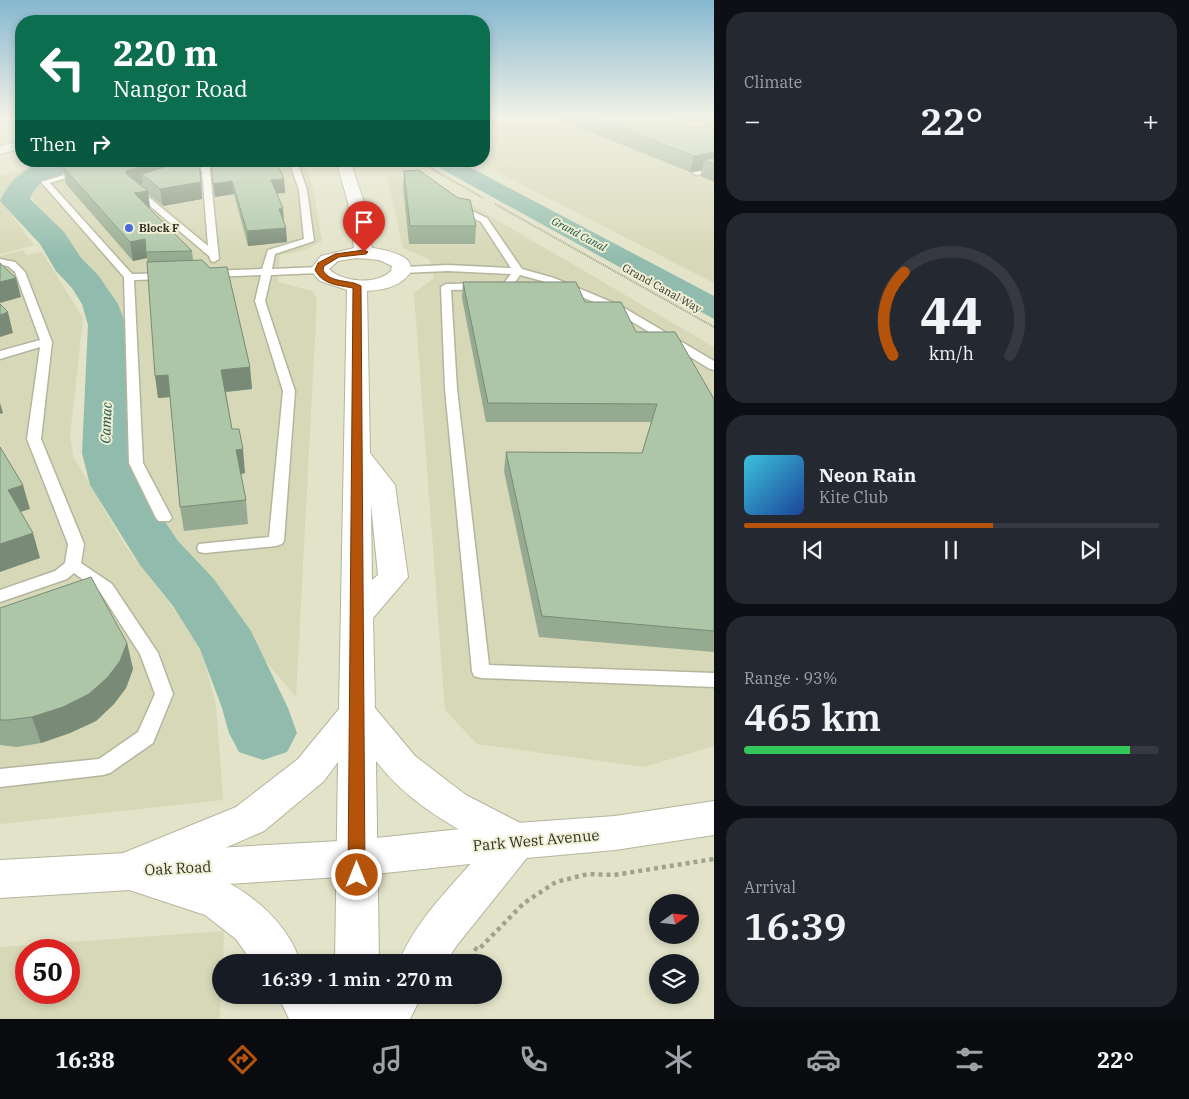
<!DOCTYPE html>
<meta charset="utf-8">
<style>
body{margin:0;font-family:"IBM Plex Serif",serif;background:#242831;color:#f1f3f6;height:100vh;display:flex;flex-direction:column;font-size:19px;white-space:nowrap}
*{box-sizing:border-box;margin:0}
p{font-size:16px;color:#9ea1a6}
.icon{flex:none;width:28px;height:28px;fill:none;stroke:currentColor;stroke-width:2;stroke-linecap:round;stroke-linejoin:round}
.map{position:relative;flex:1;overflow:hidden}
.drawer{display:flex;flex-direction:column;gap:12px;padding:12px;background:#0d0f14;width:475px}
.drawer>*{flex:none}
.guide{position:absolute;left:15px;top:15px;width:475px;height:152px;border-radius:20px;box-shadow:0 2px 8px #0003;background:#0b6e4f;color:#fff;overflow:hidden}
.needle{width:32px;rotate:75deg}
.controls{position:absolute;left:649px;top:894px;display:grid;gap:10px}
.controls a{display:grid;place-items:center;width:50px;height:50px;border-radius:50%;background:#171b24;box-shadow:0 2px 8px #0003;font-size:25px}
.speed{position:absolute;left:15px;top:939px;display:flex;gap:10px;font-size:25px;font-weight:700;text-align:center}
.speed>*{display:grid;place-content:center;width:65px;height:65px;border-radius:50%;background:#171b24;box-shadow:0 2px 8px #0003;line-height:1}
.speed .limit{border:8px solid #d22;background:#fff;color:#111}
.pin{position:absolute;display:grid;place-items:center;width:42px;height:42px;color:#fff;margin:-51px -21px;border-radius:50% 50% 50% 0;rotate:-45deg;box-shadow:0 0 5px #0007}
.pin .icon{rotate:45deg}
.me{position:absolute;width:55px;margin:-28px;rotate:0deg;stroke-linejoin:round;filter:drop-shadow(0 0 4px #0008)}
.turn{display:flex;align-items:center;gap:18px;height:105px;padding:0 15px;font-size:22px}
.turn .icon{width:65px;height:65px;stroke-width:2.5}
.turn b{display:block;font-size:35px;line-height:42px}
.then{display:flex;align-items:center;height:48px;padding:0 15px;background:#0003;gap:10px;font-size:19px}
.big{font-size:38px;font-weight:600;line-height:1.1}
.drawer .card{flex:1;display:flex;flex-direction:column;justify-content:center;gap:8px;min-width:0;padding:0 18px;border-radius:20px;background:#242831}
.drawer .dial{align-items:center;gap:0}
.dial svg{height:130px;overflow:visible;fill:none;stroke:#363941;stroke-width:7;stroke-linecap:round;text-anchor:middle}
.dial text{fill:#f1f3f6;stroke:none}
.song{display:flex;align-items:center;gap:15px}
.cover{width:60px;height:60px;border-radius:8px;background:linear-gradient(135deg,hsl(190 70% 55%),hsl(220 70% 35%))}
.played{height:5px;border-radius:2px;background:linear-gradient(90deg,#b45309 60%,#363941 60%)}
.keys{display:flex;justify-content:space-around;direction:ltr}
.heat{display:flex;justify-content:space-between;align-items:center;font-size:28px;direction:ltr}
.charge{height:8px;border-radius:4px;background:linear-gradient(90deg,#34c759 93%,#363941 0)}
.trip{position:absolute;left:212px;top:954px;width:290px;height:50px;border-radius:25px;background:#171b24;box-shadow:0 2px 8px #0003;font-weight:600;line-height:50px;text-align:center}
.menu{display:flex;height:80px;justify-content:space-around;align-items:center;background:#090b0e;color:#9ea1a6}
.menu .icon{width:35px;height:35px}
.menu .on{color:#b45309}
.menu b{font-size:22px;color:#f1f3f6}
main{display:flex;flex:1;min-height:0}
.map>svg:first-child{display:block}
.built{fill:#d7d8b7;fill-rule:evenodd}
.water{fill:#91bcad}
.lines{fill:none;stroke-linecap:round;stroke-linejoin:round}
.river{fill:#91bcad;fill-rule:evenodd}
.service-casing{stroke:#b4b59c;stroke-width:3}
.minor-casing{stroke:#b4b59c;stroke-width:2}
.tertiary-casing{stroke:#b4b59c;stroke-width:2}
.secondary-casing{stroke:#b4b59c;stroke-width:2}
.motorway-casing{stroke:#b4b59c;stroke-width:2}
.path-far1{stroke:#a1a28d;stroke-width:2;stroke-dasharray:1 1;stroke-linecap:butt}
.path{stroke:#a1a28d;stroke-width:4.5;stroke-dasharray:4 4;stroke-linecap:butt}
.service{fill:#fff;fill-rule:evenodd}
.minor{fill:#fff;fill-rule:evenodd}
.tertiary{fill:#fff;fill-rule:evenodd}
.secondary{fill:#fff;fill-rule:evenodd}
.motorway{fill:#fff;fill-rule:evenodd}
.wall{fill:#95aa90;fill-rule:evenodd}
.shaded-wall{fill:#798b76}
.building{fill:#adc6a8;stroke:#798b76}
.route{fill:#b45309;stroke:#753606}
.poi-dot{fill:#496add;stroke:#eff0d5;stroke-width:2}
.labels{text-anchor:middle;dominant-baseline:central;stroke-width:4;stroke-linejoin:round;paint-order:stroke}
.far-poi-label{font-size:11px;font-weight:bold;fill:#323228;stroke:#eff0d5;text-anchor:start}
.far-water-label{font-size:11px;font-style:italic;fill:#1c5446;stroke:#eff0d5}
.far-street-label{font-size:11px;fill:#323228;stroke:#eff0d5}
.water-label{font-size:14px;font-style:italic;fill:#1c5446;stroke:#eff0d5}
.near-street-label{font-size:15px;fill:#323228;stroke:#eff0d5}
</style>
<main>
<div class="map">
<svg width="714" height="1019" viewBox="0 0 714 1019">
<rect width="100%" height="100%" fill="#e2e3c8"/>
<path class="built" d="M484 116H714V283L476 161H484Z
M81 161H303L313 187 322 241 305 250 280 255 278 282 312 291 317 299 296 697 189 570 126 482 111 307 28 193 39 181 57 168Z
M30 169 6 193 3 203 34 245 0 254V175Z
M420 175 714 347V746L644 767 477 744 445 710 414 293 434 278 430 260 403 248 387 177Z
M23 250 27 255 42 252 83 318 70 435 73 456 126 547 188 627 203 655 216 705 223 800 0 824V256Z
M224 931 223 962H221L220 1019H0V947ZM26 950H69V992H26Z"/>
<path class="water" d="M427 161H458L714 296V319Z"/>
<g class="lines">
<path class="river" d="M43 161H81C69 179 40 171 30 199L64 232 81 258 98 275 118 304 126 325 130 453 140 485 178 541 213 578 251 631 288 708 297 733 287 752 263 760 239 752 229 733 222 708 200 649 173 606 140 565 90 485 82 453 88 325 82 304 72 288 56 271 40 244 0 201C9 181 22 170 43 161Z"/>
<defs>
<path id="service" d="M554 116H566L557 119Z
M109 161H122L50 183 132 274 167 273 172 276 167 279 134 280 143 463 172 518 169 521H159L156 518 129 463 124 277 41 182Z
M201 161H209L219 259 214 262 211 261 209 256 130 189 202 167ZM202 171 208 246 140 190Z
M289 161H297L307 190 314 241 275 254 272 269 319 267 324 270 319 273 271 275 265 301 295 391 284 541 282 544 276 546 205 553 199 552 197 548 199 544 269 537 283 391 255 301 261 275 208 277 203 274 208 271 262 269 268 250 304 239 299 190Z
M714 168V172L696 175 692 173Z
M455 203 487 218 522 269 554 278 621 306 714 361V370L710 369 613 310 546 282 520 275 511 288 507 289 451 290 457 389 489 665 714 673V687L481 678 474 676 472 671 445 389 441 287 446 284 504 283 511 274 448 271 403 273 398 270 403 267 448 265 511 268 481 222 452 208 451 206Z
M0 259 15 262 25 272 52 342 41 439 84 544 81 563 112 584 158 653 173 694 153 743 110 773 103 775 0 787V769L99 759 138 732 155 694 140 654 100 592 74 573 67 579 0 602V590L55 571 65 563 68 544 27 439 40 347 0 359V351L40 340 15 272 8 266 0 265Z"/>
<path id="minor" d="M357 840 371 845 377 858 371 871 357 876 0 898V860Z"/>
<path id="tertiary" d="M714 801V835L615 850 516 859 357 876 343 871 337 858 343 845 357 840 516 823 615 816Z"/>
<path id="secondary" d="M336 161H350L364 202 372 248C381 249 407 254 410 264 411 267 410 270 410 273 400 287 383 290 367 291L370 453 395 485 408 577 373 618 375 708 415 756 466 795 530 828 536 841 530 854 457 945 446 962H399C417 917 456 882 487 845 444 822 406 800 376 761L379 962H335L338 762 324 781 264 831 179 868C197 873 218 876 234 886 262 902 291 931 300 962H252L236 939 205 915 111 884 105 871 111 858 236 807 298 759 339 709 347 290 320 281 310 270 321 256 354 248 348 202ZM357 258 379 260 392 266 391 271C377 285 343 283 329 269L338 261ZM371 504 378 575 372 580Z
M278 995H328L334 1005V995H422L410 1019H289Z"/>
<path id="motorway" d="M21 141V149L0 154V146Z"/>
</defs>
<use href="#service" class="service-casing"/>
<use href="#minor" class="minor-casing"/>
<use href="#tertiary" class="tertiary-casing"/>
<use href="#secondary" class="secondary-casing"/>
<use href="#motorway" class="motorway-casing"/>
<path class="path-far1" d="M418 161 483 198
M495 204 714 327"/>
<path class="path" d="M474 948 478 950 524 903 556 882 588 874 614 875 714 859"/>
<use href="#service" class="service"/>
<use href="#minor" class="minor"/>
<use href="#tertiary" class="tertiary"/>
<use href="#secondary" class="secondary"/>
<use href="#motorway" class="motorway"/>
</g>
<path class="wall" d="M561 116H714V182L700 176 702 170 690 172 560 120ZM673 117 683 121H698L709 125 694 127 682 124Z
M85 161H200L202 199 163 206 148 194 150 208H149L192 251 193 260 250 367 252 389 226 392 232 429 245 473 241 474 246 500 248 524 184 531 180 507 170 397 158 398 147 258 133 261 66 184 63 167Z
M211 161 284 179 285 193H277L284 221 287 242 248 246 234 194 215 197Z
M404 171 476 226 475 244H409L403 187Z
M463 282 585 302 636 332 714 399V652L539 637 504 471 506 452 642 453 651 422H486L462 298Z
M0 608 127 643 133 669 126 688 114 704 96 721 70 733 41 743 17 747 0 745Z"/>
<path class="shaded-wall" d="M714 152V164L704 160 702 170 690 172 694 156Z
M160 161H200L202 199 163 206 160 189 142 174 143 183 128 188 126 171Z
M284 179 285 193 272 194 271 180Z
M232 181 234 194 215 197 213 184Z
M148 191 150 208 136 211 134 193Z
M283 208 284 223 279 209Z
M286 228 287 242 248 246 247 231Z
M145 239 147 258 133 261 130 242Z
M16 278 21 297 0 303V282Z
M8 312 13 333 0 337V315Z
M250 367 252 389 224 392 221 370Z
M168 375 171 397 158 398 155 376Z
M0 403 3 413 0 414Z
M243 449 245 473 239 474 236 450Z
M23 485 30 509 14 514 8 490Z
M33 533 40 558 0 572V544Z
M127 643 133 669 126 688 114 704 96 721 70 733 41 743 32 717Z"/>
<path class="building" d="M589 116H673V118L682 124 694 127 707 126 714 123V152L694 156Z
M714 158V164L704 160Z
M85 161H160L126 171V174L148 191 134 193 192 251 146 252 145 239 130 242 63 167Z
M185 161H199L201 182 160 189 142 174Z
M211 161H276L284 179 271 180 283 208 279 209 286 228 247 231 232 181 213 184Z
M419 170 458 198 470 200 476 226H410L404 171Z
M202 260 210 268 227 267 250 367 221 370 232 429H239L243 449 236 450 246 500 180 507 168 375 155 376 147 262Z
M0 263 16 278 0 282Z
M463 282H576L585 302H621L636 332H675L714 399V631L542 616 506 452 642 453 657 404 488 403Z
M0 304 8 312 0 315Z
M0 447 23 485 8 490 33 533 0 544Z
M91 577 127 643 120 661 108 677 89 694 63 707 32 717 8 720H0V608Z"/>
<linearGradient id="sky" x2="0" y2="1"><stop stop-color="#85b7d0"/><stop offset="0.45" stop-color="#f2f2e6"/><stop offset="1" stop-color="#f2f2e6" stop-opacity="0"/></linearGradient>
<rect width="714" height="259" fill="url(#sky)"/>
<path class="route" d="M364 250 368 252 366 254 339 257 324 266 323 270C330 284 350 279 361 286L365 875 363 881 357 883 351 881 348 875 353 288C338 285 323 285 315 270L318 263 335 254Z"/>
<circle class="poi-dot" cx="129" cy="228" r="5"/>
<g class="labels">
<g class="far-poi-label">
<text x="139" y="228">Block F</text>
</g>
<g class="far-water-label">
<text transform="translate(579 234) rotate(28)">Grand Canal</text>
</g>
<g class="far-street-label">
<text transform="translate(662 288) rotate(29)">Grand Canal Way</text>
</g>
<g class="water-label">
<text transform="translate(106 423) rotate(-88)">Camac</text>
</g>
<g class="near-street-label">
<text transform="translate(536 840) rotate(-5)">Park West Avenue</text>
<text transform="translate(178 868) rotate(-3)">Oak Road</text>
</g>
</g>
</svg>
<div class="controls">
<a><svg class="needle" viewBox="-14 -14 28 28"><path d="M0-13l5 13h-10z" fill="#e53935"/><path d="M0 13l5-13h-10z" fill="#9ea1a6"/></svg></a>
<a><svg class="icon" aria-label="layers" viewBox="0 0 24 24"><path d="M12 4l9 5-9 5-9-5zM3 14l9 5 9-5"/></svg></a>
</div>
<div class="speed"><div class="limit">50</div></div>
<div class="pin" style="left:364px;top:252px;background:#d93025"><svg class="icon" aria-label="arrive" viewBox="0 0 24 24"><path d="M6 21V4h12l-3 4 3 4H6"/></svg></div>
<svg class="me" style="left:357px;top:875px" viewBox="-20 -20 40 40"><circle r="17" fill="#b45309" stroke="#fff" stroke-width="3"/><path d="M0-11L8 9 0 5-8 9z" fill="#fff"/></svg>
<div class="trip">16:39 · 1 min · 270 m</div>
<div class="guide">
<div class="turn"><svg class="icon" aria-label="left" viewBox="0 0 24 24"><path d="M17 20v-9H6M10 6l-5 5 5 5"/></svg><div><b>220 m</b>Nangor Road</div></div>
<div class="then">Then<svg class="icon" aria-label="right" viewBox="0 0 24 24"><path d="M7 20v-9h11M14 6l5 5-5 5"/></svg></div>
</div>
</div>
<section class="drawer">
<div class="card"><p>Climate</p>
<div class="heat"><a>−</a><b class="big">22°</b><a>+</a></div>
</div>
<div class="card dial"><svg viewBox="0 0 100 80">
<path d="M14 69A42 42 0 1 1 86 69"/>
<path d="M14 69A42 42 0 0 1 21 18" stroke="#b45309"/>
<text x="50" y="56" font-size="32" font-weight="700">44</text>
<text x="50" y="72" font-size="11">km/h</text>
</svg></div>
<div class="card">
<div class="song"><i class="cover"></i><div><b>Neon Rain</b><p>Kite Club</p></div></div>
<div class="played"></div>
<div class="keys"><svg class="icon" aria-label="previous" viewBox="0 0 24 24"><path d="M18 5L8 12l10 7zM5 5v14"/></svg><svg class="icon" aria-label="pause" viewBox="0 0 24 24"><path d="M8 5v14M16 5v14"/></svg><svg class="icon" aria-label="next" viewBox="0 0 24 24"><path d="M6 5l10 7-10 7zM19 5v14"/></svg></div>
</div>
<div class="card"><p>Range · 93%</p><b class="big">465 km</b><div class="charge"></div></div>
<div class="card"><p>Arrival</p><b class="big">16:39</b></div>
</section>
</main>
<nav class="menu">
<b>16:38</b>
<svg class="icon on" aria-label="directions" viewBox="0 0 24 24"><path d="M12 3l9 9-9 9-9-9zM9 14v-3h6M13 9l2 2-2 2"/></svg>
<svg class="icon" aria-label="music" viewBox="0 0 24 24"><path d="M9 18V5l10-2v13"/><circle cx="6" cy="18" r="3"/><circle cx="16" cy="16" r="3"/></svg>
<svg class="icon" aria-label="phone" viewBox="0 0 24 24"><path d="M5 4h4l2 5-3 2q2 4 5 5l2-3 5 2v4C11 20 4 13 5 4z"/></svg>
<svg class="icon" aria-label="climate" viewBox="0 0 24 24"><path d="M12 3v18M4 7l16 10M4 17L20 7"/></svg>
<svg class="icon" aria-label="car" viewBox="0 0 24 24"><path d="M5 17H2v-5l4-1 3-4h7l3 4 3 1v5h-3M9 17h6M6 11h13"/><circle cx="7" cy="17" r="2"/><circle cx="17" cy="17" r="2"/></svg>
<svg class="icon" aria-label="filters" viewBox="0 0 24 24"><path d="M4 7h16M4 17h16"/><circle cx="9" cy="7" r="2"/><circle cx="15" cy="17" r="2"/></svg>
<b>22°</b>
</nav>
